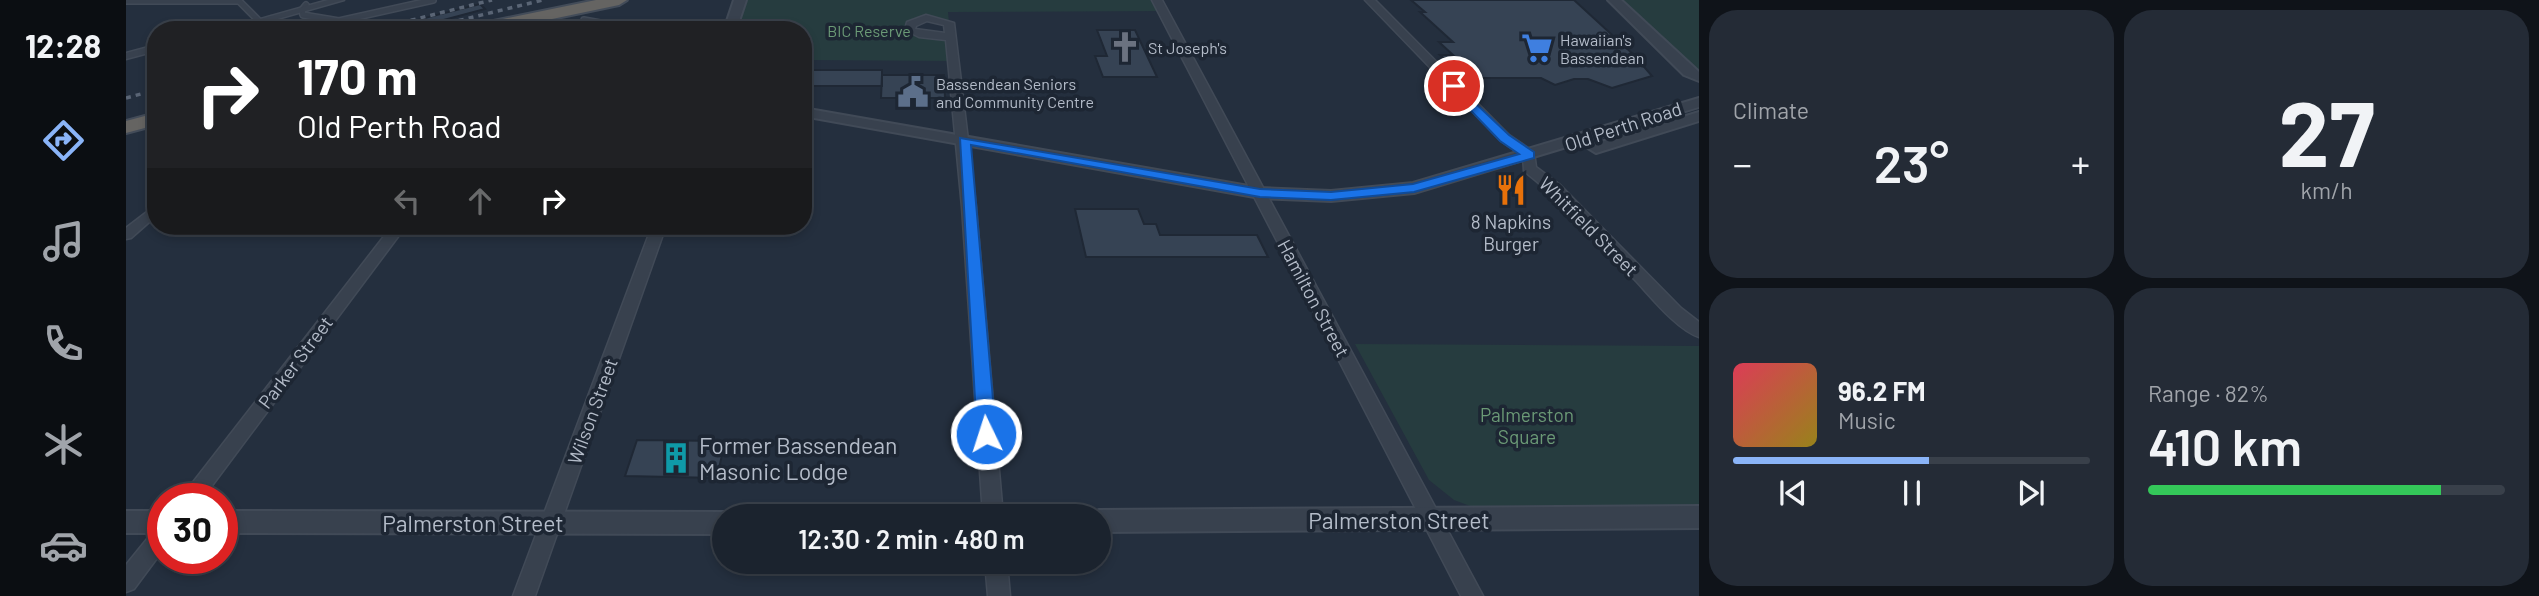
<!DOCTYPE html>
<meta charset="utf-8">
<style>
body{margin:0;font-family:Barlow,sans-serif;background:#242b36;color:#f1f3f6;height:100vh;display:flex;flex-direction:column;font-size:26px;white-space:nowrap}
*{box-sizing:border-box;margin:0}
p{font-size:23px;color:#a0a4aa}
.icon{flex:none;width:38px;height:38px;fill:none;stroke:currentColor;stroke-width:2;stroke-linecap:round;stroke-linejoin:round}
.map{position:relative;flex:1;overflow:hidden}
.side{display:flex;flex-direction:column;gap:10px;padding:10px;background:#0f1319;width:840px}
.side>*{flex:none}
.top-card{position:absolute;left:21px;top:21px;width:665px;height:214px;border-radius:28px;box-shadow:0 4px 10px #0003,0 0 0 2px #39404a;background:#202124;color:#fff;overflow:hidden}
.speed{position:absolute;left:21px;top:483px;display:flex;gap:14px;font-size:35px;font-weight:700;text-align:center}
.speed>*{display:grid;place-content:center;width:91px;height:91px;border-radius:50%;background:#1b232e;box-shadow:0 4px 10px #0003,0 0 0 2px #39404a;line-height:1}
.speed .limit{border:10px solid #d22;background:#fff;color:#111}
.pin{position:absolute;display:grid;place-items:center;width:60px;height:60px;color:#fff;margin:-30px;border:4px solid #fff;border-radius:50%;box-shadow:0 2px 7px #0007}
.me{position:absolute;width:77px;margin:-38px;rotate:356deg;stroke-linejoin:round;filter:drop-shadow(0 0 5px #0008)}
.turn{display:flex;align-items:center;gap:24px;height:147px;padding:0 35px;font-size:32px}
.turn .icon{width:91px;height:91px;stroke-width:2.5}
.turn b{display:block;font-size:49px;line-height:60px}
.lanes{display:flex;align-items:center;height:66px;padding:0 35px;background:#0003;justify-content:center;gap:35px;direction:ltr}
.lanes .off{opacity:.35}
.big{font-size:52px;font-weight:600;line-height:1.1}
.side .card{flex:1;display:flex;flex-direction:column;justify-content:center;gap:10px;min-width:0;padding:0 24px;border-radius:28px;background:#242b36}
.side .dial{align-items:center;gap:0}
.dial b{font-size:91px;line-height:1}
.song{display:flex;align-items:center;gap:21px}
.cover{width:84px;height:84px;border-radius:10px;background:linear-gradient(135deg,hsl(350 70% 55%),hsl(50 70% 35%))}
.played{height:7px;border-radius:4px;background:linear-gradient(90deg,#8ab4f8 55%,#39404a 55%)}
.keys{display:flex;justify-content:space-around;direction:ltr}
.heat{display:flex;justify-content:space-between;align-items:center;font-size:38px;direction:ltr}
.charge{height:10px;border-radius:5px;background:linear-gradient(90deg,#34c759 82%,#39404a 0)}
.side .tiles{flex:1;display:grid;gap:10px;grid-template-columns:repeat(2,1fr)}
.trip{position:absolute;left:586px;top:504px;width:399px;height:70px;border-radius:35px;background:#1b232e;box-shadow:0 4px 10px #0003,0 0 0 2px #39404a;font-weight:600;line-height:70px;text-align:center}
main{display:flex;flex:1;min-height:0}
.dock{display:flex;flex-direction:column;width:126px;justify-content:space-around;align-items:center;background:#0b0e12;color:#a0a4aa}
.dock .icon{width:49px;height:49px}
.dock .active{color:#8ab4f8}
.dock b{font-size:32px;color:#f1f3f6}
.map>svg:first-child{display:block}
.green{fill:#263c3f}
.building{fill:#364354;stroke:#1f2835;stroke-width:2}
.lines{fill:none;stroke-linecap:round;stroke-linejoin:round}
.service-casing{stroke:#414a57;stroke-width:8}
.minor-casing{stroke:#414a57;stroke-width:3}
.tertiary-casing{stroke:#414a57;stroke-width:4}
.trunk-casing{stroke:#434c59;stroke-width:4}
.service{stroke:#38414e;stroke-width:5}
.minor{fill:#38414e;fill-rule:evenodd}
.tertiary{fill:#38414e;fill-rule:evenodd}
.trunk{fill:#656462;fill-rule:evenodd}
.rail{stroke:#5a6575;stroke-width:3.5;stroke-dasharray:5 5;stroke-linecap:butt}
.route{fill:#1a73e8;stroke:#114b97;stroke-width:2}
.labels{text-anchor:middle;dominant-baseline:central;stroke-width:7;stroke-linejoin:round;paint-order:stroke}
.far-park-label{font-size:16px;fill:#6b9a76;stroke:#1d2633}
.far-poi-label{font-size:16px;fill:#b4bcc9;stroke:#1d2633;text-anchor:start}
.street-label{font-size:19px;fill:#b4bcc9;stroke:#1d2633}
.poi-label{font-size:19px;fill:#b4bcc9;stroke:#1d2633}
.park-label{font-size:19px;fill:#6b9a76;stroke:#1d2633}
.near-poi-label{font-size:23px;fill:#b4bcc9;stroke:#1d2633;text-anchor:start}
.near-street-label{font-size:23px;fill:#b4bcc9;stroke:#1d2633}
</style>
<main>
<nav class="dock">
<b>12:28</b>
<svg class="icon active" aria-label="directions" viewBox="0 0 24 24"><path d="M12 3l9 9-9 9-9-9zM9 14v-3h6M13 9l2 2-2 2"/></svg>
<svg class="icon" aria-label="music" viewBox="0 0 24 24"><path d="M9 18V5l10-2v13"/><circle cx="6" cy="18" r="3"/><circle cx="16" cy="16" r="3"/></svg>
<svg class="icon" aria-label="phone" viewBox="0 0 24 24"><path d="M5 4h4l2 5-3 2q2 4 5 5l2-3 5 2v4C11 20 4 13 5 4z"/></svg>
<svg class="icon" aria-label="climate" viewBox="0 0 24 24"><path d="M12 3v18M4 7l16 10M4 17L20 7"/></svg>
<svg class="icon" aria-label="car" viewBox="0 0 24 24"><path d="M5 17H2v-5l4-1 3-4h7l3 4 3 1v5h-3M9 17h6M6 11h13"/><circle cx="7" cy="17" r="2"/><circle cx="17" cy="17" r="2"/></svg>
</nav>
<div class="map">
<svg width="1573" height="596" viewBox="0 0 1573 596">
<rect width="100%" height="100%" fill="#242f3e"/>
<path class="green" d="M614 0H1031L1037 11 822 12 823 23 801 18 785 30 825 37 828 61 677 60V30H604Z
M1488 0H1573V77Z
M1229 344 1573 346V505L1344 506 1328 500 1303 480Z"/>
<path class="building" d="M1285 0H1448L1508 55 1526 76 1486 88 1462 79H1448L1429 85 1415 78H1350L1330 61H1321L1314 55H1327L1313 42H1327L1294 12H1299Z
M354 4 359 9 280 30H270L267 26Z
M971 30H1009L1031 77H977L969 56H981Z
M677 70H756V86H677Z
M756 75H818L819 98H755Z
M949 209H1012L1018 224H1030L1034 235H1131L1142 257H960Z
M511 440 599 441 591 478 499 476Z"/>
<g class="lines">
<defs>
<path id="service" d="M0 1H113L134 22
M180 5 176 10 177 15 213 21 307 0
M145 19 138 24 161 30
M458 20 512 30
M109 28 130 30"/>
<path id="minor" d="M202 0H218L113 30H95Z
M1026 0H1036L1357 596H1335Z
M1239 0H1249L1383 135 1408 152 1410 167 1434 185 1555 308 1573 322V337C1551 330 1525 297 1509 280 1473 242 1439 203 1398 171L1397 156 1375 141Z
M800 15 828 23 850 207 877 516H857L836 207 820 40 793 37 779 30 781 22ZM801 21 818 25 819 33 789 29 790 26Z
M30 45V51L0 59V53Z
M30 205V216L5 238 0 239V228Z
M266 226H280L76 499H54Z
M526 226H540L409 596H387Z
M37 525V550L8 589 0 592V565L30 528Z
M859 562H881L884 596H862Z"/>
<path id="tertiary" d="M608 0H620L610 30H598Z
M1482 0H1495L1573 72V81L1558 75Z
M1573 98V107L1288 193 1205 201 1134 198 677 116V108L1134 188 1205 191 1287 183Z
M1573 112V121L1470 153 1462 148 1465 145Z
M1573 506V528L973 532V516H963L973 510Z
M0 511H37V533H0Z
M96 511 598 512 607 516H598V534L96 533Z"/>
<path id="trunk" d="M470 0H501L493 5 373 30H340L348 25Z
M30 113V125L0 133V121Z"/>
</defs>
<use href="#service" class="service-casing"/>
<use href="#minor" class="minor-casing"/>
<use href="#tertiary" class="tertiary-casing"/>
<use href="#trunk" class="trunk-casing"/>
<use href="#service" class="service"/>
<use href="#minor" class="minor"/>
<use href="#tertiary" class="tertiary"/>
<use href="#trunk" class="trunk"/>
<path class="rail" d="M246 30 366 0
M294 30 417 0
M0 98 30 90"/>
</g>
<path class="route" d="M1328 83 1383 135 1408 152V158L1288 192 1205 200 1134 197 845 145 870 434 867 439 860 441 854 439 851 434 834 138 1134 189 1205 192 1287 184 1393 154 1374 141 1324 89 1323 86Z"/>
<defs>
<symbol id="church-bare" viewBox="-9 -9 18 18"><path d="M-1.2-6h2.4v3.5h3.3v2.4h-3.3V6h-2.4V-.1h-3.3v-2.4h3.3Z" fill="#6b7280" stroke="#1d2633" stroke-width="2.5" paint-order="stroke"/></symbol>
<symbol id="supermarket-bare" viewBox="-9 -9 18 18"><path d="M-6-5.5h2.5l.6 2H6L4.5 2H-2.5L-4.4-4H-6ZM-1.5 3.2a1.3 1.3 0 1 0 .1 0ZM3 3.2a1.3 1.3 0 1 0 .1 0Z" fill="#3f7fe0" stroke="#1d2633" stroke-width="2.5" paint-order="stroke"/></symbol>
<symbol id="civic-bare" viewBox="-9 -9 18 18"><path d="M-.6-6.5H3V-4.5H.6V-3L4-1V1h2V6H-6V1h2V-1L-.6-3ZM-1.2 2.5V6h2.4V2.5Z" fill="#5c6f8a" stroke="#1d2633" stroke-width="2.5" paint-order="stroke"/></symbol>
<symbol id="restaurant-bare" viewBox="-9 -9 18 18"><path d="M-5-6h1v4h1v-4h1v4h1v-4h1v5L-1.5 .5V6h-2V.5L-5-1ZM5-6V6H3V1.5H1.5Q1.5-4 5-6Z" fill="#e8710a" stroke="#1d2633" stroke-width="2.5" paint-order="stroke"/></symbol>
<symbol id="building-bare" viewBox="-9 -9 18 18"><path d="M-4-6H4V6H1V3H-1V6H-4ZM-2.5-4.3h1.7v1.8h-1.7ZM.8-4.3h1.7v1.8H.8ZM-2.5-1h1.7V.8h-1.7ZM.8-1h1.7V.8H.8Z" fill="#0f9aa8" stroke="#1d2633" stroke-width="2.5" paint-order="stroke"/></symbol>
</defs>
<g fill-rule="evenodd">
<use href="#church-bare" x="977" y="25" width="44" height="44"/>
<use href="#supermarket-bare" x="1389" y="26" width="44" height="44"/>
<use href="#civic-bare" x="765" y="70" width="44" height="44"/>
<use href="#restaurant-bare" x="1363" y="168" width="44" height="44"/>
<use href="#building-bare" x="528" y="436" width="44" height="44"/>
</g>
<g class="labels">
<g class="far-park-label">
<text x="743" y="30">BIC Reserve</text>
</g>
<g class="far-poi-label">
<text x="1434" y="39">Hawaiian's<tspan x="1434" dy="18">Bassendean</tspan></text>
<text x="1022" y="47">St Joseph's</text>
<text x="810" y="83">Bassendean Seniors<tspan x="810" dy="18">and Community Centre</tspan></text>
</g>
<g class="street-label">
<text transform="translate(1497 126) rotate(-18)">Old Perth Road</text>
<text transform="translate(1463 226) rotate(45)">Whitfield Street</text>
<text transform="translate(1188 298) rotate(62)">Hamilton Street</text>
<text transform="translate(169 362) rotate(-53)">Parker Street</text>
<text transform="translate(466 411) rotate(-70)">Wilson Street</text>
</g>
<g class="poi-label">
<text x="1385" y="221">8 Napkins<tspan x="1385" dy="22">Burger</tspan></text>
</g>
<g class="park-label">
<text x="1401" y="414">Palmerston<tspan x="1401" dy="22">Square</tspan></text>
</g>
<g class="near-poi-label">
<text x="573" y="445">Former Bassendean<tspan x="573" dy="26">Masonic Lodge</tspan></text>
</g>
<g class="near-street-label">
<text x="1273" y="520">Palmerston Street</text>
<text x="347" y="523">Palmerston Street</text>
</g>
</g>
</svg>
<div class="speed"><div class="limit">30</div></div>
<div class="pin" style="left:1328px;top:86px;background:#d93025"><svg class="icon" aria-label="arrive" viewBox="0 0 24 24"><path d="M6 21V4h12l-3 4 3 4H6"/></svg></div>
<svg class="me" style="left:860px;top:434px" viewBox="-20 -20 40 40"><circle r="17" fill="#1a73e8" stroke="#fff" stroke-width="3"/><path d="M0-11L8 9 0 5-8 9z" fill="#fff"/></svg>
<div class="trip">12:30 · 2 min · 480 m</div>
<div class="top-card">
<div class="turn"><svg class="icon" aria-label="right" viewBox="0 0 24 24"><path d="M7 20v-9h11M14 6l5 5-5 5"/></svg><div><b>170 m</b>Old Perth Road</div></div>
<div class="lanes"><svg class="icon off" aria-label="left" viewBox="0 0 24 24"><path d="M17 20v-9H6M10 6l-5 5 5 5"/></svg><svg class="icon off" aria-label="ahead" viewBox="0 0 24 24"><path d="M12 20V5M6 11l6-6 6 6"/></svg><svg class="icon" aria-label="right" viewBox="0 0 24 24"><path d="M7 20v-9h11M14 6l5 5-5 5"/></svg></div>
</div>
</div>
<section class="side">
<div class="tiles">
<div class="card"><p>Climate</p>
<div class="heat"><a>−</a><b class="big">23°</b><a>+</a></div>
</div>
<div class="card dial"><b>27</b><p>km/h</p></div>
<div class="card">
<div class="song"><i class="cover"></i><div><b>96.2 FM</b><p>Music</p></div></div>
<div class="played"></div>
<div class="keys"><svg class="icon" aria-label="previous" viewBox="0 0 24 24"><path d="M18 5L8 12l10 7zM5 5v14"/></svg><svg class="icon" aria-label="pause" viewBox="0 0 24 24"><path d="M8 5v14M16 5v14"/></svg><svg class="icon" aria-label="next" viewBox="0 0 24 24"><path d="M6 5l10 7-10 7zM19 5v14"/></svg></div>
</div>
<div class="card"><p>Range · 82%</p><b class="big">410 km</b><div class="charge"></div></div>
</div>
</section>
</main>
